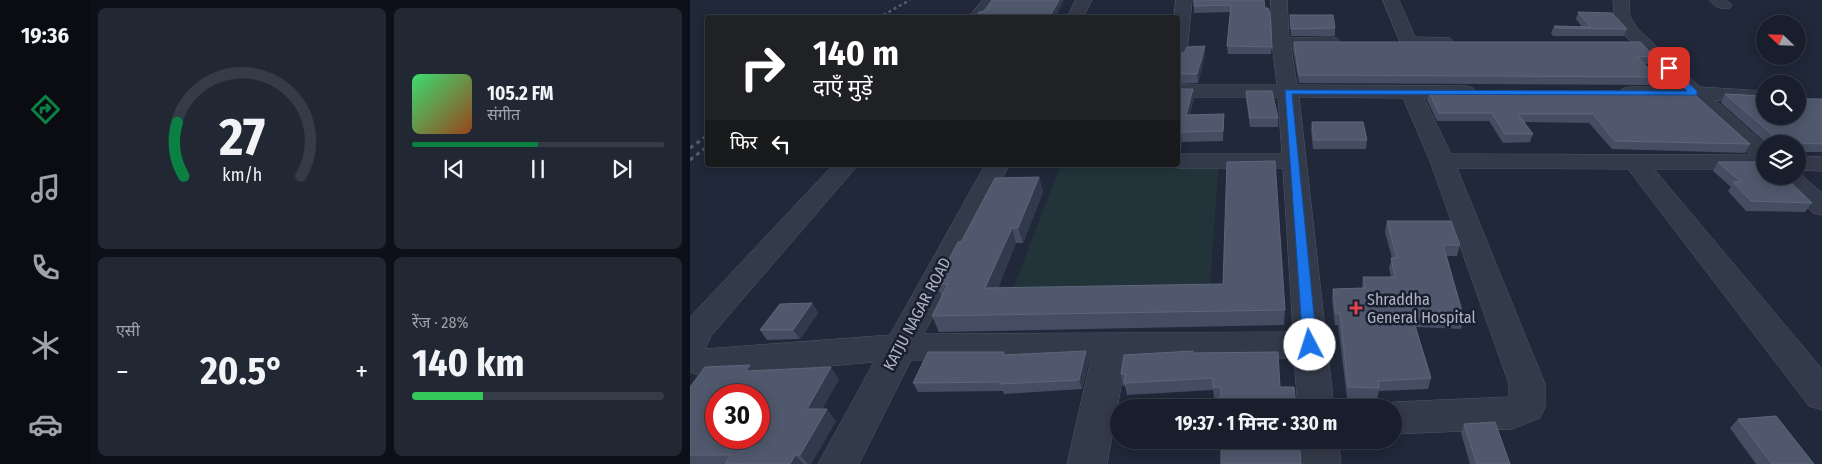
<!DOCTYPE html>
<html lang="hi">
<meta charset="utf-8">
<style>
body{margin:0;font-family:"Fira Sans Condensed","Noto Sans Devanagari",sans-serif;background:#212733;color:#f1f3f6;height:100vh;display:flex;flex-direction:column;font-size:19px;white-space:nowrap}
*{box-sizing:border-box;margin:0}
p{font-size:16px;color:#9fa2a9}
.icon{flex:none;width:28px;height:28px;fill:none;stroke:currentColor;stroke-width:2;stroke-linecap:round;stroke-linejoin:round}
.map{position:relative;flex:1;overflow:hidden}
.sheet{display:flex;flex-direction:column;gap:8px;padding:8px;background:#0d1018;width:600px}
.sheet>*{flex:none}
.guide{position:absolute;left:15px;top:15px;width:475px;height:152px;border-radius:5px;box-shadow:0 2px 12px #0003,0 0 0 1px #363c47;background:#202124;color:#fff;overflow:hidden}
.needle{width:32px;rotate:293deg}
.buttons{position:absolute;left:1066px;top:15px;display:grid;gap:10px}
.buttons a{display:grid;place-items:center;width:50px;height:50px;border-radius:50%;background:#181e2b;box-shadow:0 2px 12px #0003,0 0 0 1px #363c47;font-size:25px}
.speed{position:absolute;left:15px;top:384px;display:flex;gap:10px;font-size:25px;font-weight:700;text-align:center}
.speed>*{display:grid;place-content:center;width:65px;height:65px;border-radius:50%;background:#181e2b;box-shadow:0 2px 12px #0003,0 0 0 1px #363c47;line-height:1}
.speed .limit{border:8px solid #d22;background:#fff;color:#111}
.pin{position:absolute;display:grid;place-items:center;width:42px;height:42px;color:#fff;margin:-21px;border-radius:10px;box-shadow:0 2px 8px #0006}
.me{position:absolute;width:55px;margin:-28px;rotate:355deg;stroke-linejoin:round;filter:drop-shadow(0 0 4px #0008)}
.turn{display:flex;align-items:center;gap:18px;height:105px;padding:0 25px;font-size:22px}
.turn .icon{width:65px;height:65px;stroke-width:2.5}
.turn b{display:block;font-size:35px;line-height:42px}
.then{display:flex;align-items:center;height:48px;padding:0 25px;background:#0003;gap:10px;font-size:19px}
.big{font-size:38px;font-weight:700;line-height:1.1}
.sheet .card{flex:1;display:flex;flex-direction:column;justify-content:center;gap:8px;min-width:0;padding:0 18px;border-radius:8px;background:#212733}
.sheet .dial{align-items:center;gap:0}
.dial svg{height:130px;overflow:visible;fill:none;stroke:#363c47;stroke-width:7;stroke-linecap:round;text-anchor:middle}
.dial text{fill:#f1f3f6;stroke:none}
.song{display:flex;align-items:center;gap:15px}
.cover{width:60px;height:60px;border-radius:8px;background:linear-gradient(135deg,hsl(140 70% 55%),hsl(20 70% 35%))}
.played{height:5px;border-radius:2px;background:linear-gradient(90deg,#0b8043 50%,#363c47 50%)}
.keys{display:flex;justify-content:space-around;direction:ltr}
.heat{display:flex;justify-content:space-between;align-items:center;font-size:28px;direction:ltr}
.charge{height:8px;border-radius:4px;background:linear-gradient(90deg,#34c759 28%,#363c47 0)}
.sheet .tiles{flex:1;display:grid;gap:8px;grid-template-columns:repeat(2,1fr)}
.trip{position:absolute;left:420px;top:399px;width:292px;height:50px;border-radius:25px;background:#181e2b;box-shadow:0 2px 12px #0003,0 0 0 1px #363c47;font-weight:700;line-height:50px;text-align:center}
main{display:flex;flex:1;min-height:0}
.dock{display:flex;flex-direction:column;width:90px;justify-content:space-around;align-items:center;background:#0a0c11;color:#9fa2a9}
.dock .icon{width:35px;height:35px}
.dock .selected{color:#0b8043}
.dock b{font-size:22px;color:#f1f3f6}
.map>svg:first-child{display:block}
.green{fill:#22343a}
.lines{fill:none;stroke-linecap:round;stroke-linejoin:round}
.minor-casing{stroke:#515767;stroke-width:1}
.minor{fill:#333a49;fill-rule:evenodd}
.rail-far1{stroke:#555d71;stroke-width:2.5;stroke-dasharray:3 3;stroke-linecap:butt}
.rail{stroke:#555d71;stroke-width:3;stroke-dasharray:4 4;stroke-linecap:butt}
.wall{fill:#444d61}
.shaded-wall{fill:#31394c}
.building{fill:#4f586c;stroke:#5e667a;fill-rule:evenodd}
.route{fill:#1a73e8;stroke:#114b97}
.health-dot{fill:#e0444e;stroke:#191f2e;stroke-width:2}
.labels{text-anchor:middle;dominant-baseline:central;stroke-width:5;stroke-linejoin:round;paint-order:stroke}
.poi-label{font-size:16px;fill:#aeb4c6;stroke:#191f2e;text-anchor:start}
.street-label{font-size:16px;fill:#aeb4c6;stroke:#191f2e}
</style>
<main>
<nav class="dock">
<b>19:36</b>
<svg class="icon selected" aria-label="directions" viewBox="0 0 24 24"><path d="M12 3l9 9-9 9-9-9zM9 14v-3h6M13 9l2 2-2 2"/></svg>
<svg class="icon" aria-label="music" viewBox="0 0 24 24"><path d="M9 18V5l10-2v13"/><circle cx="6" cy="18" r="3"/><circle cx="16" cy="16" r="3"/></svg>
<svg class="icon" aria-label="phone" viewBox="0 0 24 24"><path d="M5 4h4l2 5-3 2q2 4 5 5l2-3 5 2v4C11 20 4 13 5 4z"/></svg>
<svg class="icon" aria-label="climate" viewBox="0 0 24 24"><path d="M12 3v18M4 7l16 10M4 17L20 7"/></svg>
<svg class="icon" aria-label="car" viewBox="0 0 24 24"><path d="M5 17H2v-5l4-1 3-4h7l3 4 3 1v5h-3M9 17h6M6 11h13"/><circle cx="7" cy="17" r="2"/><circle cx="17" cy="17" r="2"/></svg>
</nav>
<section class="sheet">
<div class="tiles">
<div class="card dial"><svg viewBox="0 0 100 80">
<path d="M14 69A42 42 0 1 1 86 69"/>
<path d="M14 69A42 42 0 0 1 10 36" stroke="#0b8043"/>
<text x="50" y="56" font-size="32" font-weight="700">27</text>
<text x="50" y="72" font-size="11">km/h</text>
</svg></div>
<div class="card">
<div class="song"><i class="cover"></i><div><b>105.2 FM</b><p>संगीत</p></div></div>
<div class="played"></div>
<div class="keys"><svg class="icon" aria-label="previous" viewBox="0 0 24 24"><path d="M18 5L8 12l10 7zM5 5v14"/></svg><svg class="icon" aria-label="pause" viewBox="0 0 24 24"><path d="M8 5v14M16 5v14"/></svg><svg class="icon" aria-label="next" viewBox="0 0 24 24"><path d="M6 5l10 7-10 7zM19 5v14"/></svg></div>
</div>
<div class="card"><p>एसी</p>
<div class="heat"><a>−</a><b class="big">20.5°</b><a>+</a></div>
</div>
<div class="card"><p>रेंज · 28%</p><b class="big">140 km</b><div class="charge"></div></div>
</div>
</section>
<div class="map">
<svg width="1132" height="464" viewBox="0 0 1132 464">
<rect width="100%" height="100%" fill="#202839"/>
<path class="green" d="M488 159H529L520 288 322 291 371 165H488Z"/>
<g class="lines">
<defs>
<path id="minor" d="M293 0H309L295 18H278Z
M386 0H402L393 18H377Z
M486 0H502L497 53 494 57 488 58V18H484Z
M581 0H597L599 38 641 37 647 38 650 42 647 46 641 47 601 48 607 85 776 86 783 88 786 92 783 96 776 98H734L761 154 1060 155 999 99H939L932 97 929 93 932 89 939 87H986L935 36 924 17 923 0H939L940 17 948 29 1010 87 1075 91V103L1025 100 1075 144V169H964L1132 369V410L1119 406 938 169 767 168 855 384V407L850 418 822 429 704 434V408H690L704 402 819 397V384L740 161 713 98 609 97 644 408H608L604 358 436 359 417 464H377L401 359 221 360 169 464H128L184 362 14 377 0 372V317L143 165H168L21 336 15 349 200 335 295 165H319L234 334 603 332 593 168H488L479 165H488V154H592L588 97H488V85H587L582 43Z
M693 0H709L725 37 760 38 763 42 760 46 754 47 712 46Z
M1019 0H1037L1042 5 1040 8C1031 10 1024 7 1019 0Z
M1108 156 1132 157V171L1108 170Z
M1108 172 1132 193V215L1123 213 1085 176H1108Z
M610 440H648L651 464H611Z"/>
</defs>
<use href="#minor" class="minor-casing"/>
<use href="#minor" class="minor"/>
<path class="rail-far1" d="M188 18 220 0"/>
<path class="rail" d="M0 148 18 135
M0 160 18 146"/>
</g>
<path class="wall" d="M504 0 575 8 582 47 581 54H538L537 46 541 12 504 13Z
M888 12 937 29 934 36H863L861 33 864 26 892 27 886 19Z
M600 15 645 28V36H601Z
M604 42 964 56 961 64H955L968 77 964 85 609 83 603 50Z
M488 53 515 55 508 83 488 84Z
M488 89H503L504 99 499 115 534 114 533 141 492 142 491 148H488Z
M556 91 588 118V127H560L556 99Z
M739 92 999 93 1060 144 1055 153 922 149 899 123 834 122 843 134 840 142 813 143 799 121H747L737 100Z
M1035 94 1132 99V152H1108V153V144H1076V143L1031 103Z
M622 122 677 140 676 149H623L621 130Z
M1028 162 1100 178 1099 181 1122 203 1115 212 1056 211 1038 191 1041 187 1023 171Z
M232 165H282L281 166H232Z
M349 177 353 192 333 243H326L308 288 595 310 594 325 249 332 242 316 252 297 246 284 271 242Z
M697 221 770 245 767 256H757L774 318 771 329 726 327 741 378 738 389 689 391 687 399 657 398 648 325H645L642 300 643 289 672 288 673 277H701L699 268 702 258 695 232Z
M122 303 128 313 110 339 77 340 70 330Z
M588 352 531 398H524L523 390 437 395 435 386H433L431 374 503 353Z
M315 355 399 361 392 389 314 394 313 391 228 392 223 383Z
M65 371 149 379 132 409 146 421 121 464H0V387Z
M1048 419 1124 464H1066L1040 428Z
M774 424 820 464H780L771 433Z"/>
<path class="shaded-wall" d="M369 0H374L365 18H359Z
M515 46V55L508 83 507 74Z
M503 89 504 99 497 125 496 115Z
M491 132 492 142 491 148 490 138Z
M349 177 353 192 333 243 328 228Z
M322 228 326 243 301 304 295 288Z
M122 303 128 313 110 339 103 330Z
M396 351 399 361 392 389 389 380Z
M60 365 70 377 56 371Z
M141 367 149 379 126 421 117 409Z
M137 409 146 421 121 464H118L110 455Z
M105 455 114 464H100Z"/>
<path class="building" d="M302 0H369L359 18H284L289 12 294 11Z
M504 0H574L575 8H578L580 13 582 47 537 46 541 5 504 6Z
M888 12 922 13 937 29 866 28 864 26 901 27Z
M600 15H643L645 28 601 29Z
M604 42H950L964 56 947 57 968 77 609 75Z
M515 46 507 74H488V53H494L497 47Z
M488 89H503L496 115 534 114 533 131 491 132 490 138H488Z
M556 91H582L588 118H560Z
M739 92 999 93 1005 95 1060 144 925 141 903 114H828L843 134H815L802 113H749Z
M1108 93H1111L1113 99H1132V144L1109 143 1112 146H1108V144H1082V134L1035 94 1075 96V116H1108Z
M622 122H673L677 140H624Z
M585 161 595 310 242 316 258 284H246L268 242H271L305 178 349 177 328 228H322L295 288 533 284 537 162Z
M1028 162H1075V176H1098L1100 178 1097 179 1122 203 1061 201 1043 182H1051Z
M697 221H761L770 245H753L774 318 722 316 741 378 688 381 689 388 658 387 650 313 646 314 643 289 675 288 673 277H705L701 258H707Z
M122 303 103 330H70L90 304Z
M396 351 389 380 310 384 311 382 223 383 238 352H314L313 355Z
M503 351V353L588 352 590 387H604L606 408H531V387H523V378L434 383 436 374H431L434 355Z
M60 365 56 371 141 367 117 409H137L110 455H105L100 464H35L41 455H0V387L15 367ZM26 395H69V438H26Z
M1086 416 1124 464H1082L1048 419Z
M805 422 820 464H787L774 424Z
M531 440H609L611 464H531Z"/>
<path class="route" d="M976 67H981L1007 91V95L602 94 627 345 625 349 620 350 615 349 613 345 595 90 997 91 976 70Z"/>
<path class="health-dot" d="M663.5 300.5h5v5h5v5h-5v5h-5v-5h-5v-5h5z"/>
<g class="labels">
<g class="poi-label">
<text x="677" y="299">Shraddha<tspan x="677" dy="18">General Hospital</tspan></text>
</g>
<g class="street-label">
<text transform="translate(227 314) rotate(-62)">KATJU NAGAR ROAD</text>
</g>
</g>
</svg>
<div class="buttons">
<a><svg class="needle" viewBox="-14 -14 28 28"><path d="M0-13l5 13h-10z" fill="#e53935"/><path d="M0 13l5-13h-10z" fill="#9fa2a9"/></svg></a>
<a><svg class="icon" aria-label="search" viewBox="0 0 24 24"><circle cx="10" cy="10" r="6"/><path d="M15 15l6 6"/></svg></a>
<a><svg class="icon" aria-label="layers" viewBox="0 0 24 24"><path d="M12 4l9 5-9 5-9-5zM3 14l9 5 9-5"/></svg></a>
</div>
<div class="speed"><div class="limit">30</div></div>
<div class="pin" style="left:979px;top:68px;background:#d93025"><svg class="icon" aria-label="arrive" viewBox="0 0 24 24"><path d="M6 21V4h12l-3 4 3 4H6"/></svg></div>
<svg class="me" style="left:620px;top:345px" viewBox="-20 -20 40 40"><circle r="19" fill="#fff"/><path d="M0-13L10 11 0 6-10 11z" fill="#1a73e8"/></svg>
<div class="trip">19:37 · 1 मिनट · 330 m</div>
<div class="guide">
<div class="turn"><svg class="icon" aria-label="right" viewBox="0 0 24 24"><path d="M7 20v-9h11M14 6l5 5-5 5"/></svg><div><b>140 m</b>दाएँ मुड़ें</div></div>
<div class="then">फिर<svg class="icon" aria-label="left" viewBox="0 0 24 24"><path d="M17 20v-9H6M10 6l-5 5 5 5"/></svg></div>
</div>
</div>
</main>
